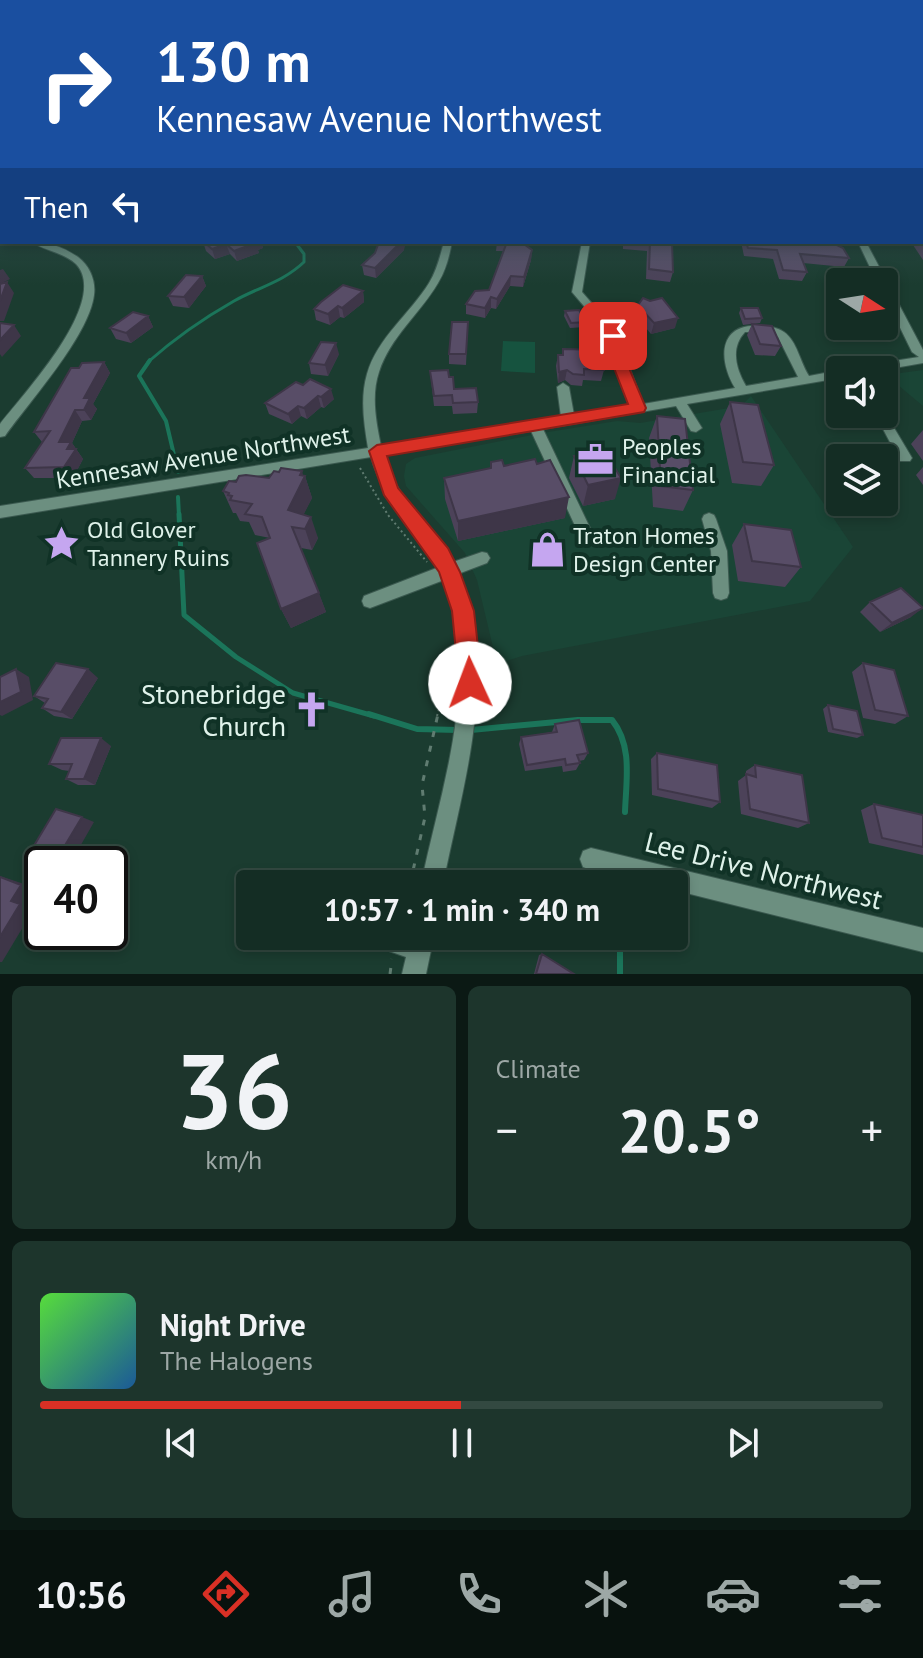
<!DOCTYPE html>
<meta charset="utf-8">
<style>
body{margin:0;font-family:"PT Sans",sans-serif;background:#1d352c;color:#f1f3f6;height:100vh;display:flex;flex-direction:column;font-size:30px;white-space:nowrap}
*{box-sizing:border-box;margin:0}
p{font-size:26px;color:#9da8a6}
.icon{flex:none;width:44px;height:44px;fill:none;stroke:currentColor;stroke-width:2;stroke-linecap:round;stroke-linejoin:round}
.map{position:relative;height:974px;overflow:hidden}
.drawer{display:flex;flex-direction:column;gap:12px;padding:12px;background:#0b1914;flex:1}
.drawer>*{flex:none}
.guide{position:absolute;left:0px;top:0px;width:924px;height:244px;box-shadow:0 4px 12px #0003,0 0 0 2px #334941;background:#1a4fa0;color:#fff;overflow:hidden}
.needle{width:52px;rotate:102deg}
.fabs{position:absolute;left:826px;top:268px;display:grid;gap:16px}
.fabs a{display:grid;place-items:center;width:72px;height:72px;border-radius:8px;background:#142d24;box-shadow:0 4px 12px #0003,0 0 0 2px #334941;font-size:40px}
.speed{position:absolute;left:24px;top:846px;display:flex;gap:16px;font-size:40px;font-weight:700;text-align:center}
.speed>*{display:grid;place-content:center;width:104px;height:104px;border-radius:50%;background:#142d24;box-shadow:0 4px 12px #0003,0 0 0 2px #334941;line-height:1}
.speed .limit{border:4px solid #111;border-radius:12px;background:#fff;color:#111}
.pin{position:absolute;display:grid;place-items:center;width:68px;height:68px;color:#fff;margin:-34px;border-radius:16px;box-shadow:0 4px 12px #0006}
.me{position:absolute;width:88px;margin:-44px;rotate:358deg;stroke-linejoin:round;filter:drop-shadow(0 0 6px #0008)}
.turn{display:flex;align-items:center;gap:28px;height:168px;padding:0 24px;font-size:36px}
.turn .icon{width:104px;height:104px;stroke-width:2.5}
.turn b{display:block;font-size:56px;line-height:68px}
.then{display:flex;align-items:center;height:76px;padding:0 24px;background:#0003;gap:16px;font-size:30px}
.big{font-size:60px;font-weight:600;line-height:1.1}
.drawer .card{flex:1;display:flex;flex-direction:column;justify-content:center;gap:12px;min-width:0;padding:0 28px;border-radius:12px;background:#1d352c}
.drawer .dial{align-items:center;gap:0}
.dial b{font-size:104px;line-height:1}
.song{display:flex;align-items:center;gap:24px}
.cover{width:96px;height:96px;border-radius:12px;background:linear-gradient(135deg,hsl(110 70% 55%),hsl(210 70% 35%))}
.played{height:8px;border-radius:4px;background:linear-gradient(90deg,#d93025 50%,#334941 50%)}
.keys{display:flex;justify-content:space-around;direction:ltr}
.heat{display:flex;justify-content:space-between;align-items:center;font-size:44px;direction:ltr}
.drawer .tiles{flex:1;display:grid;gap:12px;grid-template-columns:1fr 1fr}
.card:last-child{grid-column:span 2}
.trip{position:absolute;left:236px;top:870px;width:452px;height:80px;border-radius:8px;background:#142d24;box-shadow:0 4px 12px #0003,0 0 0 2px #334941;font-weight:600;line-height:80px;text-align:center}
.dock{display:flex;height:128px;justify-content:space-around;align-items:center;background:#08120e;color:#9da8a6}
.dock .icon{width:56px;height:56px}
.dock .current{color:#d93025}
.dock b{font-size:36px;color:#f1f3f6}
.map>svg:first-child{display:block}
.built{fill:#1a4536}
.green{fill:#16533f}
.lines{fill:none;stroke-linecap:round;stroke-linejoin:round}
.stream-far3{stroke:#1b755a;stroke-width:3}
.stream-far2{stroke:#1b755a;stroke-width:4}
.stream-far1{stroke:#1b755a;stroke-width:5}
.stream{stroke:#1b755a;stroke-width:6}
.minor-casing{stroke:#3b594f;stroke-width:2}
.path-far1{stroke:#607c71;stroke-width:2;stroke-dasharray:2 3;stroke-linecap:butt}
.path{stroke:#607c71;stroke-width:3;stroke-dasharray:6 9;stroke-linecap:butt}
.minor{fill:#6c8f80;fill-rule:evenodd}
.wall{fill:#4c4259}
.shaded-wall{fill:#3e3648}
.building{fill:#584d67;stroke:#3e3648;stroke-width:2}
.route{fill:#d93025;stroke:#8d1f18;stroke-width:2}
.labels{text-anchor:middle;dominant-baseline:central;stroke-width:8;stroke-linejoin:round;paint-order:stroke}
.poi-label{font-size:24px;fill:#dff2ea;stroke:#103226;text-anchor:start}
.street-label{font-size:24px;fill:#dff2ea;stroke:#103226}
.near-poi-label{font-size:28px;fill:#dff2ea;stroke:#103226;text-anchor:end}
.near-street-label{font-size:28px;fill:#dff2ea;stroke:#103226}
</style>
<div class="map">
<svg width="923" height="974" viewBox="0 0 923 974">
<rect width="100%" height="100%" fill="#1b3c30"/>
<path class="built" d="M923 370V406L886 375Z
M751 396 853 547 810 601 522 656 497 664 477 580 465 553 406 486 404 476 406 464 415 458 542 433 617 421 640 423 741 406Z"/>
<path class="green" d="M503 341 535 342V373L501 371Z"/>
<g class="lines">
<path class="stream-far3" d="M148 362C174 339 204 318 234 301 259 287 283 282 304 262V254L295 242"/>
<path class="stream-far2" d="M150 360 139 376 166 421 178 472
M178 497 179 516"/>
<path class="stream-far1" d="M179 514 184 615 236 657 293 693 374 716"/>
<path class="stream" d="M369 714 417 729 458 730
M471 730 578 720H612C633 746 626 781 625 812
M620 938V974"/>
<defs>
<path id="minor" d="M922 183H923V187H922Z
M0 234H2V240H0Z
M32 242C49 242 63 247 78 257 90 266 96 281 94 295 89 336 29 402 5 436L0 437V424C23 394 111 301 76 264 63 252 45 251 32 242Z
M444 242H452C449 257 446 270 438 283 420 314 390 337 379 372 371 395 376 422 381 446L561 417 557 387 563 383 569 387 574 415 631 406 606 332 572 292 582 242H590L582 292 616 331 643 404 735 388C718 360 718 323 760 326 767 326 777 327 784 332 797 341 800 362 809 376L840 370V378L687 404 702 428 696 432 691 431 676 406 543 429 591 530 589 534 584 536 579 534 577 530 531 431 383 455C396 500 432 523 453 562L482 552 487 553 490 558 487 563 458 574C466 600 474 625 476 652 482 730 458 808 443 884H421C437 808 463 731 459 652 457 627 451 604 444 580L370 608 364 606 362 601 364 596 439 567C419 528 383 502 371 457L0 518V506L368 448C364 424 360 398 367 374 377 338 410 314 429 283 437 270 440 256 444 242ZM745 332H761L778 337 798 377 746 386C736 369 730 348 745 332Z
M858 242H866L923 350V363L883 370H855L861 366 919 357 912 352 884 295V282H877Z
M884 411 912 458 910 461H900L875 414H884Z
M709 513 714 515 716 519 727 551 729 593 727 598 721 600 715 598 713 593 711 551 702 519 704 515Z
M591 848 923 928V952L674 890V884H648L591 870 583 867 580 859 583 851Z
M365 936H434L426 974H402L406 957 369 944Z"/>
</defs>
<use href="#minor" class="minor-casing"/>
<path class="path-far1" d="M360 468 388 515 427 562
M437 716 451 667"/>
<path class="path" d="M410 884 425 817 422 785 438 714
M390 974 392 959"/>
<use href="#minor" class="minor"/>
</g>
<path class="wall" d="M922 197 923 198V260L911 242H922Z
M203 242H261L263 248 258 250 259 253 237 261 230 254 215 259 206 251Z
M497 242H521L532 250 531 260 523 287 510 286 496 309 491 308 485 318 466 314V304L489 290 503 251H496Z
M623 242H672L673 272 670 282 646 279 647 251 623 249Z
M741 242H831L849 258 844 267 803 263 807 272 802 281 779 279 773 259 744 256Z
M404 250 376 278 364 275 362 265 375 253Z
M202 276 206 286 189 308 173 306 168 296Z
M363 291 364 302 344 318 340 317 330 325 316 320 314 309Z
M643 298 675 328 651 334 639 320 633 318 636 308Z
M741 308 762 318 760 323 743 325 739 313Z
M565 311 586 322 585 327 570 328 564 316Z
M148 316 153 327 131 343 116 339 110 328Z
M468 322 466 365 449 364V354Z
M752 324 781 346 775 356 755 355 747 335Z
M563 349 604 370 601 381 583 380 582 386 571 385 565 380 558 383 556 366 558 355H562Z
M339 354 328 376 311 374 309 363Z
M104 362 110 373 93 404 97 409 91 420 82 421 72 443 83 459 73 478H34L25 468 42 442 34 432 79 368Z
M430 371 449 377 454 389 478 402 477 413 453 414 452 406H434Z
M296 382 334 399 324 408 321 407 307 419 301 416 292 424 269 414 265 403Z
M730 402 774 465 761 486 732 483 720 424Z
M657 416 693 490 683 511 653 507 649 438Z
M923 430V461L911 444Z
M574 456 615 499 583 506 569 478Z
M504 466 565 518 458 541 445 499 444 478Z
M923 467V485L916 475Z
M305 476 312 498 303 515 318 538 312 550 301 548 326 612 291 628 281 609 270 538 255 535 249 522 240 521 236 513H233L223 491 236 482Z
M744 524 801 567 785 587 738 581 732 545Z
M870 602 911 617 880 632 860 612Z
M863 663 908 716 895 724 863 718 852 672Z
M98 678 72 719 54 716 42 708 45 703 34 696Z
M828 705 863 735 857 738 828 732 823 709Z
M555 724 588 753 584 760 579 761 580 763 576 770 563 772 562 766 525 771 519 744 521 737 552 732Z
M111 746 95 785H78L66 779 69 771 62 770 49 764Z
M657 753 720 802 712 808 652 795 651 759Z
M755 765 809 823 798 828 741 814 738 781 746 775V771Z
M874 804 923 815V855L869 843 861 810Z
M542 954 574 974H534L539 955Z"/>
<path class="shaded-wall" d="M253 242H261L263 248 258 250 259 253 237 261 234 251Z
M401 242H406L404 250 376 278 375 268Z
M226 244 230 254 215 259 212 249Z
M532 250 531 260 523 287 524 277Z
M3 269 10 279 0 284V270Z
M202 276 206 286 189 308 184 297Z
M511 276 510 286 496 309 497 299Z
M7 282 14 293 4 321H0V301Z
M363 291 364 302 344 318 342 308Z
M491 297V308L485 318V308Z
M338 306 340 317 330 325 328 314Z
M148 316 153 327 131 343 126 333Z
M678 318 675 328 651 334 654 323Z
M14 325 21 336 2 357 0 354V340Z
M336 343 339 354 328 376 325 365Z
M104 362 110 373 93 404 97 409 91 420 84 410V398Z
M567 370 565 380 558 383 559 372Z
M331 389 334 399 324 408 321 397Z
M318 396 321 407 307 419 304 408Z
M298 406 301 416 292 424 288 414Z
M75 410 82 421 72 443 83 459 73 478 64 467 59 442Z
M302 471 304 478 305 476 312 498 297 528 288 510Z
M621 478 615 499 583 506 588 485Z
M569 497 565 518 458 541V521Z
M311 517 318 538 312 550 305 529Z
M319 593 326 612 291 628 281 609Z
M923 608 911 617 880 632 892 623Z
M16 669 29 677 33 700 2 716 0 715V702Z
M88 669 98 678 72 719 61 712Z
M101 738 111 746 95 785 84 779Z
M82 817 94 822 70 864H61L55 862Z
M0 876 36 888 27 904 35 907 2 962H0V937L11 901Z"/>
<path class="building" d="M0 179 2 182V196H0Z
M922 197 923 198V241L922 239Z
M204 242H254L256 243 234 251 226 244 212 249Z
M379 242H401L375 268 362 265 375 253Z
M507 242H521L532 250 524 277 511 276 497 299 491 297 485 308 466 304 475 291 489 290Z
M650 242H672L673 272 649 269Z
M746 242H831L843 248 849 258 800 254 807 272 783 270 777 250 748 248Z
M186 275 202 276 184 297 168 296Z
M7 282 0 301V284Z
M343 285 363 291 342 308 338 306 328 314 314 309 321 302Z
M643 298 650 301 662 298 678 318 654 323 641 309 636 308Z
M741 308H758L762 318 745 319Z
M579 310 586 322 571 323 565 311Z
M133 312 148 316 126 333 110 328Z
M452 322H468L466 354H449Z
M0 323 14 325 0 340Z
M752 324 772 326 781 346 760 344Z
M321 342 336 343 325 365 309 363Z
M563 349 601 350 604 370 584 369V375L573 374 567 370 559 372 558 355H563Z
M104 362 84 398H90L84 410H75L59 442H71L67 449H76L64 467 25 468 50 431 34 432 71 368H79L82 363Z
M448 370 449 377H453L454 389 476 388 478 402 453 403 452 395 434 396 430 371Z
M310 379 331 389 321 397 318 396 304 408 298 406 288 414 265 403 296 382 303 385Z
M730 402 758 405 774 465 743 462Z
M657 416 685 419 693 490 661 486Z
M604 450 621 478 588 485 574 456Z
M535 459 537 464 550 460 569 497 458 521 444 478 491 468V462L502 460 504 466Z
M281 468 302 471 300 475 305 476 288 510 311 517 305 529 292 527 319 593 281 609 257 543 270 538 262 517 245 514 252 504 230 500 232 496 228 495 229 493 223 491 229 481 236 482 239 476 246 475 269 478 274 471 279 472Z
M744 524 791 530 801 567 752 561Z
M901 588 923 608 892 623 870 602Z
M56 663 88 669 61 712 42 708 48 699 34 696Z
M863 663 894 670 908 716 875 710Z
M16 669 21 692 0 702V677Z
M828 705 857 711 863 735 833 729Z
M579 720 588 753 577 755 580 763 566 765 565 759 527 765 521 737 557 732 555 724Z
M61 738H101L84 779H66L72 764H49Z
M657 753 717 765 720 802 658 789Z
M755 765 802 775 809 823 750 809 746 774 756 777Z
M874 804 923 815V847L882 838Z
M56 809 82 817 55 862 29 854Z
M0 877 21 885 11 901 20 904 0 937Z
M542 954 574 974H536Z"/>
<linearGradient id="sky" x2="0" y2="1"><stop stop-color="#0f211a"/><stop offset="0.52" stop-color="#395659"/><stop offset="1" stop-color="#395659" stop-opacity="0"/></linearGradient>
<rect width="923" height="285" fill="url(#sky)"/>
<path class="route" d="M613 332 620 336 629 368 646 408 644 412 387 456 398 488 448 548 460 572 474 611 482 683 479 691 470 694 462 691 459 683 452 611 439 572 384 495 369 451 377 445 628 404 614 368 606 336Z"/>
<defs>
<symbol id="office-bare" viewBox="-9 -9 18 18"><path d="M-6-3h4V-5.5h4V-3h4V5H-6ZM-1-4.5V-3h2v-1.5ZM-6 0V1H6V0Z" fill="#c5a6f0" stroke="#103226" stroke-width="2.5" paint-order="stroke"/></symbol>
<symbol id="sight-bare" viewBox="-9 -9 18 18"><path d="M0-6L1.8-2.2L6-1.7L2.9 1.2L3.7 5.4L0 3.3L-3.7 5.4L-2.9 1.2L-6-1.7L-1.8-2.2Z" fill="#c5a6f0" stroke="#103226" stroke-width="2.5" paint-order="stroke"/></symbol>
<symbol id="shop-bare" viewBox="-9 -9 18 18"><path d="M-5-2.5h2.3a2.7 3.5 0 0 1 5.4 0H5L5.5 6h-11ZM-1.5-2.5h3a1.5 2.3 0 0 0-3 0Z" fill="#c5a6f0" stroke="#103226" stroke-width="2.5" paint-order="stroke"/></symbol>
<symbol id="church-bare" viewBox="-9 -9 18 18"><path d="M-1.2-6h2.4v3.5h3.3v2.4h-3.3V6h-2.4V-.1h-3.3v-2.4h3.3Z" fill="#c5a6f0" stroke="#103226" stroke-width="2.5" paint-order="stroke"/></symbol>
</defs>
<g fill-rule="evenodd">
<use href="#office-bare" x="570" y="434" width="51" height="51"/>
<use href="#sight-bare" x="36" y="518" width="51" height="51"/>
<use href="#shop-bare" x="522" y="524" width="51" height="51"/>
<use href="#church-bare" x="286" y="684" width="51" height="51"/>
</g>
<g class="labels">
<g class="poi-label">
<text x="622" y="446">Peoples<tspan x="622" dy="28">Financial</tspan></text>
<text x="87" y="529">Old Glover<tspan x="87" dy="28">Tannery Ruins</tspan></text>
<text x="573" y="535">Traton Homes<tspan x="573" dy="28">Design Center</tspan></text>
</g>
<g class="street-label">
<text transform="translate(203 457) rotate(-9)">Kennesaw Avenue Northwest</text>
</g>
<g class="near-poi-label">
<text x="286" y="693">Stonebridge<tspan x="286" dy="32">Church</tspan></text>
</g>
<g class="near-street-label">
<text transform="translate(764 870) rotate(14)">Lee Drive Northwest</text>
</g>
</g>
</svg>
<div class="fabs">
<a><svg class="needle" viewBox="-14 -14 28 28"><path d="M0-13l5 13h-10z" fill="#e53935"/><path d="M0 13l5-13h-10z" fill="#9da8a6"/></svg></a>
<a><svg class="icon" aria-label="sound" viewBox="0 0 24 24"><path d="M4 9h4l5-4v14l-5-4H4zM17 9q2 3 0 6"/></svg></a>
<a><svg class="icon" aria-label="layers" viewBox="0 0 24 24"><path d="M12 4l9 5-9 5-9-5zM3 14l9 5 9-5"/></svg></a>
</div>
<div class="speed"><div class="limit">40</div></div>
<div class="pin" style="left:613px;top:336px;background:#d93025"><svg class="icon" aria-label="arrive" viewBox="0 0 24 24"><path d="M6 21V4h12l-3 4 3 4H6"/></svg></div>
<svg class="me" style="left:470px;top:683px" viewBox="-20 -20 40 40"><circle r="19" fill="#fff"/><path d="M0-13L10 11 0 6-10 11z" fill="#d93025"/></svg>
<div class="trip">10:57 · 1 min · 340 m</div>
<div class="guide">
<div class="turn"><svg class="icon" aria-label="right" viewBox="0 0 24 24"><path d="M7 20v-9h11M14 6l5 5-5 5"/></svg><div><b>130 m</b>Kennesaw Avenue Northwest</div></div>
<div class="then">Then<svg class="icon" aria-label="left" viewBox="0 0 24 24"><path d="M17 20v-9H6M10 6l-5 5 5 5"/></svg></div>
</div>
</div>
<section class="drawer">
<div class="tiles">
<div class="card dial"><b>36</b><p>km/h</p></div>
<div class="card"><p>Climate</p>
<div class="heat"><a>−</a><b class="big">20.5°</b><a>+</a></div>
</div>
<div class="card">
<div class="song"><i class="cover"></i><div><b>Night Drive</b><p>The Halogens</p></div></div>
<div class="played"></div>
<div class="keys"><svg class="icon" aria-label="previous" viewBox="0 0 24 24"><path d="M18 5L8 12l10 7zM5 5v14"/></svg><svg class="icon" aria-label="pause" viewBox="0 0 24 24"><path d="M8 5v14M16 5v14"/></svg><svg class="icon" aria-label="next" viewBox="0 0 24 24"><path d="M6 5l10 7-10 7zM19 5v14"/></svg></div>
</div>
</div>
</section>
<nav class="dock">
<b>10:56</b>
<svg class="icon current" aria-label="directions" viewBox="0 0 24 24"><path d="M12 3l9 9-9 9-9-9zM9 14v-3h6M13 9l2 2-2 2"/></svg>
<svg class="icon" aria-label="music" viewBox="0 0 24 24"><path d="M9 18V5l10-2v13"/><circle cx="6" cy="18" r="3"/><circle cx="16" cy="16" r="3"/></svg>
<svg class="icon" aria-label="phone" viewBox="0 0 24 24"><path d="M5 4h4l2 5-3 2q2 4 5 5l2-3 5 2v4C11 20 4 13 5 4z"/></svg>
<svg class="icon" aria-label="climate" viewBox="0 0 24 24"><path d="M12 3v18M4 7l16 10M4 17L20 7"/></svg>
<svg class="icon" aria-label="car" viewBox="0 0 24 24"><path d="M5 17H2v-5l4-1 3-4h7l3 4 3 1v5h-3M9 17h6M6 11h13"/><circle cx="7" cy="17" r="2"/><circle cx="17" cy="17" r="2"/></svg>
<svg class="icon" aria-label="filters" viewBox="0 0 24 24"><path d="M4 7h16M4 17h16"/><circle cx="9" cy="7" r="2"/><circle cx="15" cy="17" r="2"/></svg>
</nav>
